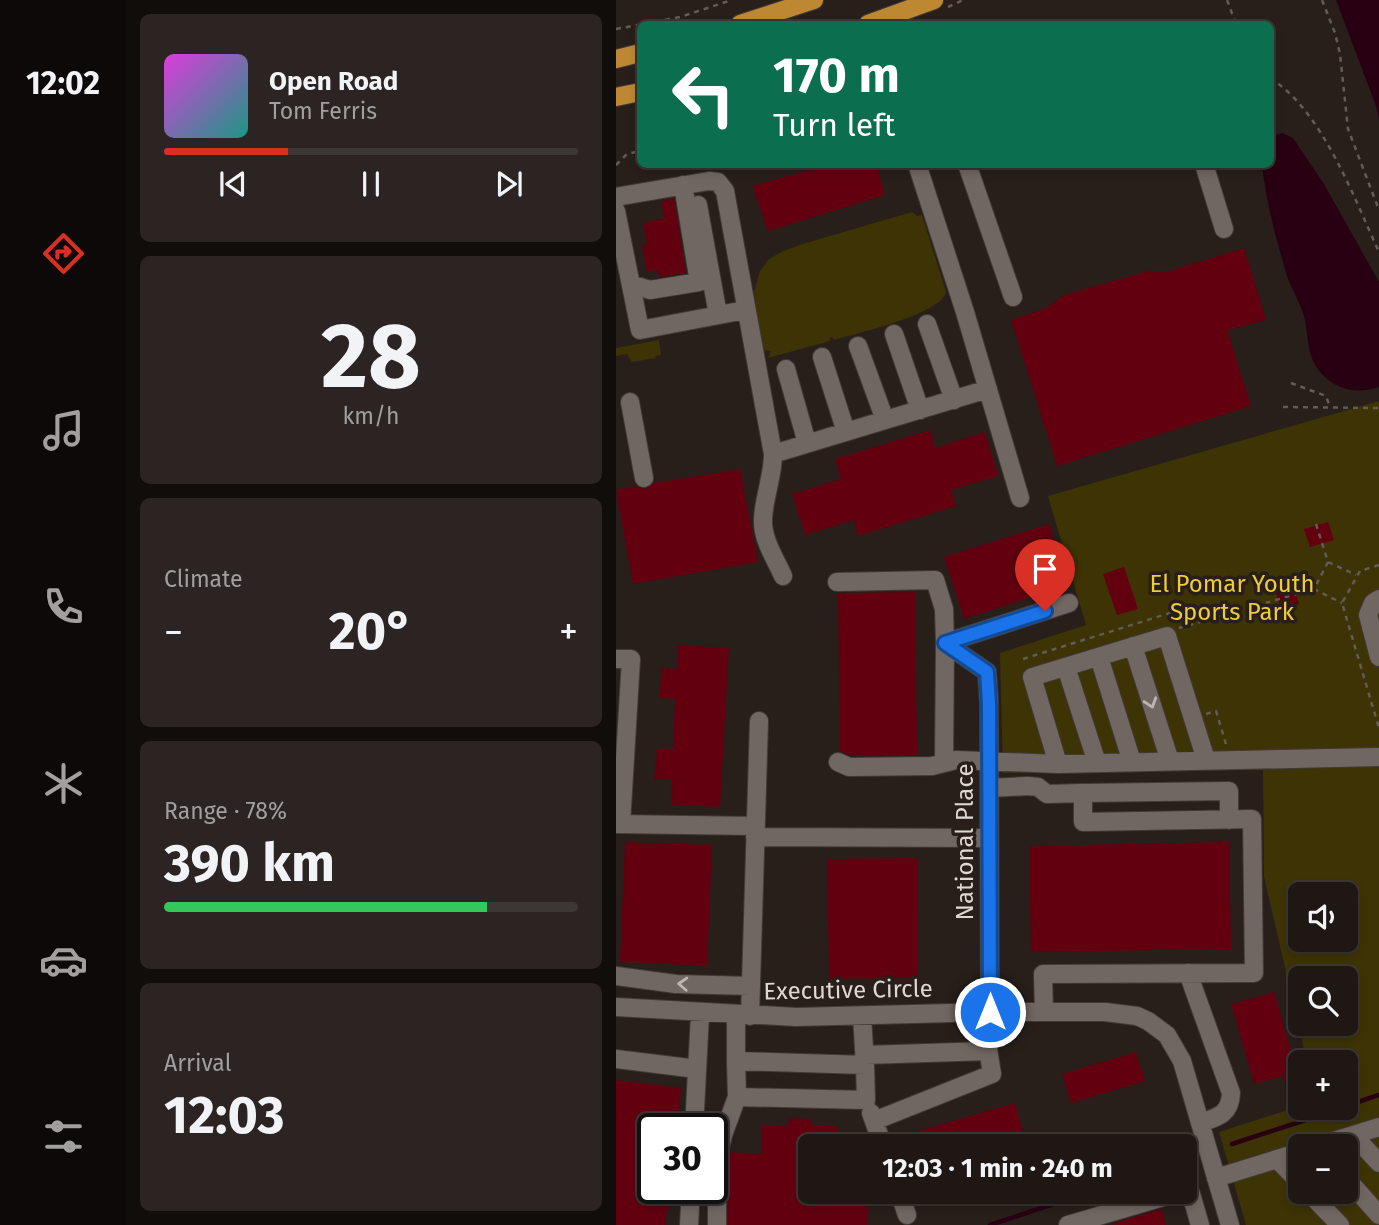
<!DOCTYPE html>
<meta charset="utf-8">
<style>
body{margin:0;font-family:"Fira Sans",sans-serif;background:#2b2422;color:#f1f3f6;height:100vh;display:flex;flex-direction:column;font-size:26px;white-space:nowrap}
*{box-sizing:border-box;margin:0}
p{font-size:23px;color:#a19fa0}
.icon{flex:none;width:38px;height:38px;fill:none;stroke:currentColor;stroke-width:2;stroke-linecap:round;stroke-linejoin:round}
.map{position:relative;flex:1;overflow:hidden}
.side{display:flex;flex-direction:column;gap:14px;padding:14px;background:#100d0b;width:490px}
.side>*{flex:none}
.hud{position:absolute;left:21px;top:21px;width:637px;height:147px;border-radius:10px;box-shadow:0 4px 10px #0003,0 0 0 2px #3c3634;background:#0b6e4f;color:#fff;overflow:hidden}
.tools{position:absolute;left:672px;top:882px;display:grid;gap:14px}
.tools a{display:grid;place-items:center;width:70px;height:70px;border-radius:10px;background:#1e1714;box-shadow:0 4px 10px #0003,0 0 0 2px #3c3634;font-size:35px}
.speed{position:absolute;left:21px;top:1113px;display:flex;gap:14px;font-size:35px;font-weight:700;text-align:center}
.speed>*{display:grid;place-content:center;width:91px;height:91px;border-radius:50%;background:#1e1714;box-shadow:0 4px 10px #0003,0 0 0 2px #3c3634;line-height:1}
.speed .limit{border:4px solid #111;border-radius:10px;background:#fff;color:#111}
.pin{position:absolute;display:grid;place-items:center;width:60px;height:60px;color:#fff;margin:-72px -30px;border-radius:50% 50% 50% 0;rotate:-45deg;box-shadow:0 0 7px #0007}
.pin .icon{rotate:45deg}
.me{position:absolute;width:77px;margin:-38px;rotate:0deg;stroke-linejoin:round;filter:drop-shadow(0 0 5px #0008)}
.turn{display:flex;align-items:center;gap:24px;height:147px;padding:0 21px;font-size:32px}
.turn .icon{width:91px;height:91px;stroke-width:2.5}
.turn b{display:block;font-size:49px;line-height:60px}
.big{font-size:52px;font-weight:700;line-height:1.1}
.side .widget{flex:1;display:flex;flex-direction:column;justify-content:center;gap:10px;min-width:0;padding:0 24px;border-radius:10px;background:#2b2422}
.side .dial{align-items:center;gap:0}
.dial b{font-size:91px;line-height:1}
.song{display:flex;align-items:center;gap:21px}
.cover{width:84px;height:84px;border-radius:10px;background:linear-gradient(135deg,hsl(300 70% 55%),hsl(170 70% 35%))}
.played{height:7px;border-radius:4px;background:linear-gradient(90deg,#d93025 30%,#3c3634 30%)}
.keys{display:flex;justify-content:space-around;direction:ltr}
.heat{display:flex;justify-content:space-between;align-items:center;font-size:38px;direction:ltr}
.charge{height:10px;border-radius:5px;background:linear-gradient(90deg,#34c759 78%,#3c3634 0)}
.trip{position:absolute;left:182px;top:1134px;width:399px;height:70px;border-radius:10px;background:#1e1714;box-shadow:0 4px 10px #0003,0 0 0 2px #3c3634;font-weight:700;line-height:70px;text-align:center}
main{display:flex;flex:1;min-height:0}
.tab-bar{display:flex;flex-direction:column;width:126px;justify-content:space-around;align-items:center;background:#0c0908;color:#a19fa0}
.tab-bar .icon{width:49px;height:49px}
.tab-bar .current{color:#d93025}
.tab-bar b{font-size:32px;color:#f1f3f6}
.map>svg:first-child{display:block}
.green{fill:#3d3305;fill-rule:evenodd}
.water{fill:#280012}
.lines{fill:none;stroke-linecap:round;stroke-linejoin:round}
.stream{stroke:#280012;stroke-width:4.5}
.building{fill:#630010}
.minor-casing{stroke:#413b38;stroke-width:20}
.major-casing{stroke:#413b38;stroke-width:20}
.path{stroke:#635b57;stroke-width:2.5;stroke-dasharray:5 5;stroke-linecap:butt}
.minor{stroke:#716762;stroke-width:18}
.major{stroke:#be8833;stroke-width:18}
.oneway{stroke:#bdb6b2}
.route-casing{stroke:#114b97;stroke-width:18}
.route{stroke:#1a73e8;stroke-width:12}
.labels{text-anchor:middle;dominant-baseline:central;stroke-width:7;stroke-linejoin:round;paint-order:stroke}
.park-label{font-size:24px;fill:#eecc3b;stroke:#281f1b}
.street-label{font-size:24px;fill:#ded8d5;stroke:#281f1b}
</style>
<main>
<nav class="tab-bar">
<b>12:02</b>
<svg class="icon current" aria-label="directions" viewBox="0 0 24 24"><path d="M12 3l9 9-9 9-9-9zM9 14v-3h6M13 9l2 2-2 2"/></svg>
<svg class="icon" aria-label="music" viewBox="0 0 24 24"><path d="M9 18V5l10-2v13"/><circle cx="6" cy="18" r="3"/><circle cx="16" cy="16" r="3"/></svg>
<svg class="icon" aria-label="phone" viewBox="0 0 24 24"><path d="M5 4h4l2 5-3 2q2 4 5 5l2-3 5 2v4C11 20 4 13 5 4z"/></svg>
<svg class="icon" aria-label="climate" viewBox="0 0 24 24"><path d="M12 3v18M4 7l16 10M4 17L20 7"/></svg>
<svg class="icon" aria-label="car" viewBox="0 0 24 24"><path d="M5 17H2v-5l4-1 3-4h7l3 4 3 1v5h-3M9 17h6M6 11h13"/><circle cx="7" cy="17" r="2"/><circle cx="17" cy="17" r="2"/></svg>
<svg class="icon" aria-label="filters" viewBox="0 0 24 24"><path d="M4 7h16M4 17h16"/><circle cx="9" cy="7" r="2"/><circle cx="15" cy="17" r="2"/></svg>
</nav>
<section class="side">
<div class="widget">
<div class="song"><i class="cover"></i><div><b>Open Road</b><p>Tom Ferris</p></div></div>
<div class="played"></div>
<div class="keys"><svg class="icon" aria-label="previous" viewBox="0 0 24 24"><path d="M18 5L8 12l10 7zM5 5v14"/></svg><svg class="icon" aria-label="pause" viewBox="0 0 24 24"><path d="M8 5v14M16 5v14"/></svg><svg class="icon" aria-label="next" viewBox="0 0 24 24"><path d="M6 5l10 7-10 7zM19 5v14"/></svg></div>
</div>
<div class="widget dial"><b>28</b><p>km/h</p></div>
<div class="widget"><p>Climate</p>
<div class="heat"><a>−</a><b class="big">20°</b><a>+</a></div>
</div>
<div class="widget"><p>Range · 78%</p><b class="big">390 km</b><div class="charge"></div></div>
<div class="widget"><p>Arrival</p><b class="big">12:03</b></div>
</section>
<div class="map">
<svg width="763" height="1225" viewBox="0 0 763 1225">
<rect width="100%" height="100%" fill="#281f1b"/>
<path class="green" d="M296 212 301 216 306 215 330 292C324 315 241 333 218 340L216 337 214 338V341L152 358 155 351 147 350 138 292 144 271 153 259 167 251 190 243Z
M43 340 45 355 39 356 40 358 16 362 11 354 0 356V348Z
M763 401V1225H630L603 1132 684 1106 730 1108V1062H691L648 877 647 770 387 773 384 653 470 625 432 496ZM684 894H730V940H684ZM684 978H730V1024H684ZM684 1146H730V1192H684Z"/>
<path class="water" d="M720 0H763V120L760 106Z
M667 133 677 138 708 184 763 282V387C744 394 723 391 708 376 691 360 693 341 689 321 686 305 676 291 671 276 660 239 650 202 646 165L654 164 655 136Z"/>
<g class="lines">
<path class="stream" d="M730 1106 763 1095
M616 1144 726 1108
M569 1160H571
M374 1225 474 1192"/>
</g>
<path class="building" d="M214 164H260L269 195 152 231 136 186Z
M58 199 70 273 43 277 42 270 31 272 26 245 31 244 27 223 48 218 45 201Z
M628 248 650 320 611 330 635 406 441 466 395 320 430 308 448 295 532 271H553Z
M314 430 319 448 369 432 382 476 335 490 340 506 242 536 238 520 189 535 176 494 225 479 219 459Z
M124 469 142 562 17 584 0 490 21 486 29 489 38 483Z
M712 522 718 540 694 547 688 529Z
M433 524 453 585 348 619 328 557Z
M508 567 522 609 501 615 487 574Z
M676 581 683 604 665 610 658 587Z
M299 592 301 755 235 756 224 751 222 593Z
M62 645 113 648 104 807 55 805V780H38L41 750H57L59 699 44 698 45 668 61 669Z
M9 842 96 845 91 966 4 962Z
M613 842 615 949 415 952 413 846Z
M301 858 302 978 213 979 211 859Z
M658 992 684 1083V1087L671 1091 667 1076 638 1084 615 1004Z
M520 1052 529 1081 455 1103 446 1074Z
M0 1080 65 1088 61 1129H37V1188H54L49 1225H0Z
M399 1103 411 1146H292L288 1135Z
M173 1118 195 1119V1125L222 1126 221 1146H194V1192H253L252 1225H112V1163L115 1152 145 1154 146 1125 172 1126Z
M546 1209 550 1225H498V1223Z"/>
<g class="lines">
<defs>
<path id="minor" d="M301 164 349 312 404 498
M351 164 397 297
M588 164 608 229
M0 197 93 181 102 182 109 191 157 454C157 476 148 497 147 519 146 539 159 558 167 576
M82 205 102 315
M0 211 24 330 129 310
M15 284 34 290 83 282 67 185
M311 324 338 400
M278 334 304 410
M242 346 269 420
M206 357 230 432
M170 369 191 443
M14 402 28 478
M157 454 372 389
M221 582 319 580 328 609 329 643 371 672 373 703 374 1012
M763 599 757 603 752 615 763 657
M517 646 554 761
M483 657 516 762
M0 659H15L5 824
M450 667 481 763
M222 762 233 767 316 766 340 760 442 764 763 757
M328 763 329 643 453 603
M442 764 416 677 551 636 590 760
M374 788 412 786 422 787 431 794 467 793V822L636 819 638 973 427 974 428 1012
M467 793 613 791V820
M0 824 139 826
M139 837 373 838
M572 973 615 1093C614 1114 603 1117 584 1123
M0 976 60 984 135 986
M0 1007 180 1017 374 1012H489L521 1016 532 1021 551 1035 566 1061 614 1225
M120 1015V1061L249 1065 246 1016
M134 1016 143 721
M249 1055 372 1051
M0 1059 81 1069
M120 1061 121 1097 250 1100 249 1065
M255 1113 267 1146
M258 1121 376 1074 366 1012
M78 1129 84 1014
M737 1135 763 1163
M701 1146 763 1127
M661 1159 684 1183
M600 1178 684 1152
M730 1178 763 1215
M283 1192 291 1215
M569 1192 575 1194 584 1225
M692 1192 724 1225
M73 1225 75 1188
M101 1225V1162L107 1135 121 1097
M452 1225 564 1192"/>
<path id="major" d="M124 24 198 0
M252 24 318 0
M0 59 24 53
M0 97 24 92"/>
</defs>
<use href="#minor" class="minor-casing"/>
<use href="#major" class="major-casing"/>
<path class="path" d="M611 0 620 24
M706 0 719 33 724 54 732 129 763 210
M332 7 347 0
M0 29 64 17 116 0
M654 78C706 110 738 198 763 252
M0 165 11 154 24 151
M675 383 710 396 714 407
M667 407 763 408
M700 524 712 562 740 575
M712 562 698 589 726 603
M763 565 744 571 726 603 763 728
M563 628 698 589
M407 659 557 612 560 624
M590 714 600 711 610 744"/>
<use href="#minor" class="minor"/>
<use href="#major" class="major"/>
</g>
<defs><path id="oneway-chevron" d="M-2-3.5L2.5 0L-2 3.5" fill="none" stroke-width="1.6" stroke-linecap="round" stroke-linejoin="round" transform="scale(1.75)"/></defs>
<g class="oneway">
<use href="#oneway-chevron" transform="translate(535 703) rotate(72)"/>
<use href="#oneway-chevron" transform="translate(67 984) rotate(-177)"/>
</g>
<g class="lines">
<defs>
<path id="route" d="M374 1012 373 704 371 672 329 643 429 611"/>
</defs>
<use href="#route" class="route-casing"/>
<use href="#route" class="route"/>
</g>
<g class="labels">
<g class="park-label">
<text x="616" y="584">El Pomar Youth<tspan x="616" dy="28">Sports Park</tspan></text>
</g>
<g class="street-label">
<text transform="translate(349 842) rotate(-90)">National Place</text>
<text transform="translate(232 990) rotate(-1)">Executive Circle</text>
</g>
</g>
</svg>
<div class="tools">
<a><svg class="icon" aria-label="sound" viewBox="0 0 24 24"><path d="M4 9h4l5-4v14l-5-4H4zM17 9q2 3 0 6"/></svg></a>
<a><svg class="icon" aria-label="search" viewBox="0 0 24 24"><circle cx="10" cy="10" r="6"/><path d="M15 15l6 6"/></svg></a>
<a>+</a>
<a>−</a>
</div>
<div class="speed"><div class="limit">30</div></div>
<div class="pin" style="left:429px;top:611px;background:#d93025"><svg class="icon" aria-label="arrive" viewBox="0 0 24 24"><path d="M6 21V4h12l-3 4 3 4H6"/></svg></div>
<svg class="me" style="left:374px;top:1012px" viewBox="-20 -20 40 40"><circle r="17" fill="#1a73e8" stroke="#fff" stroke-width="3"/><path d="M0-11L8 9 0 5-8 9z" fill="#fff"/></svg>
<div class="trip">12:03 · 1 min · 240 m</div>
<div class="hud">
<div class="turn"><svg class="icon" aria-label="left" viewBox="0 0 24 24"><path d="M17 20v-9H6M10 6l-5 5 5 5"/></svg><div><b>170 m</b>Turn left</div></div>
</div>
</div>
</main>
